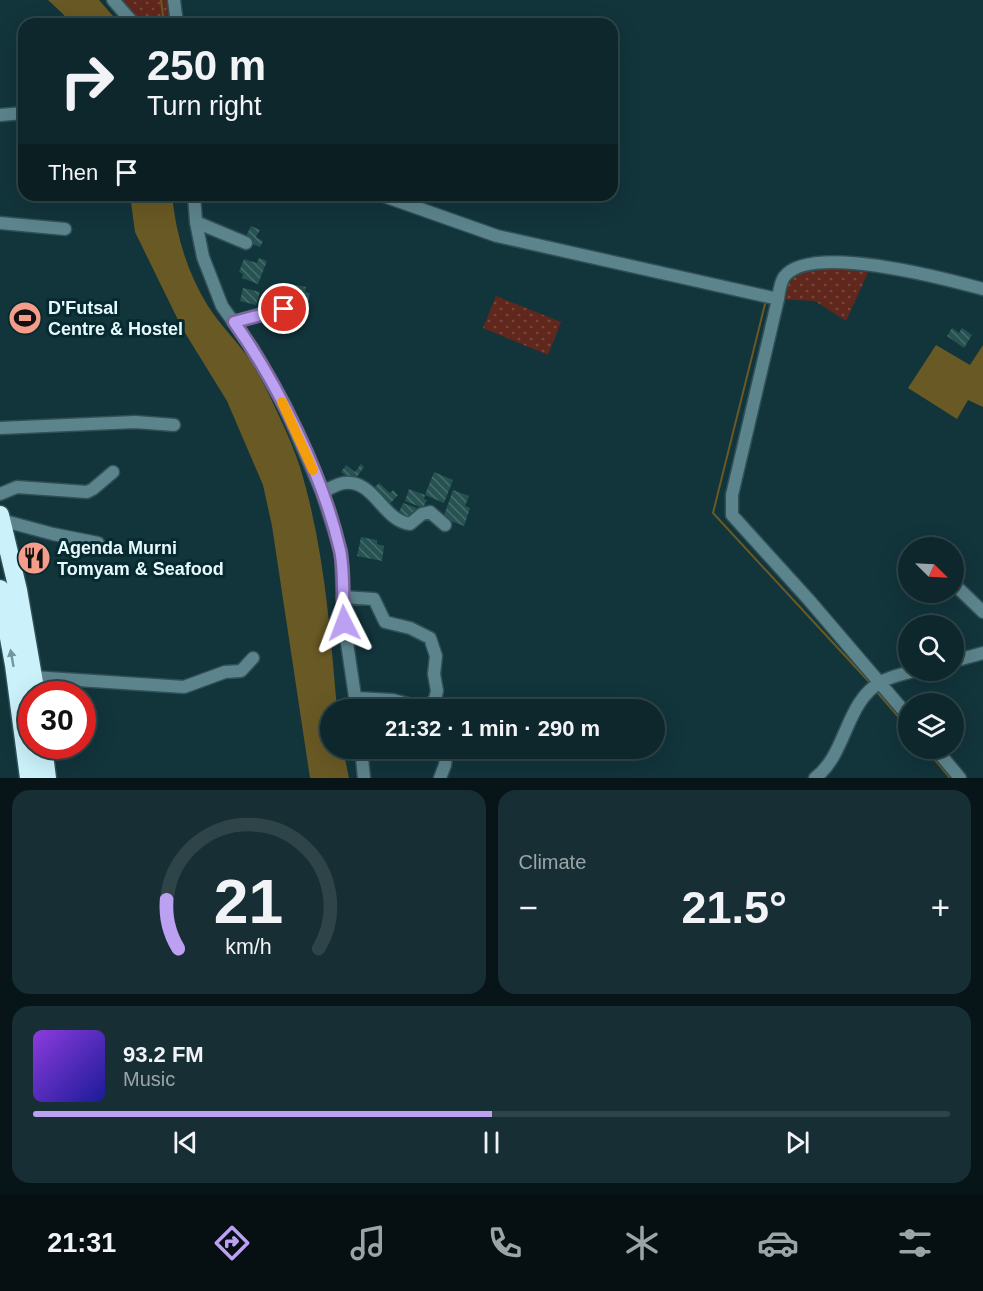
<!DOCTYPE html>
<meta charset="utf-8">
<style>
body{margin:0;font-family:Helvetica,sans-serif;background:#172f34;color:#f1f3f6;height:100vh;display:flex;flex-direction:column;font-size:22px;white-space:nowrap}
*{box-sizing:border-box;margin:0}
p{font-size:20px;color:#9ba5a9}
.icon{flex:none;width:33px;height:33px;fill:none;stroke:currentColor;stroke-width:2;stroke-linecap:round;stroke-linejoin:round}
.map{position:relative;height:778px;overflow:hidden}
.side{display:flex;flex-direction:column;gap:12px;padding:12px;background:#081518;flex:1}
.side>*{flex:none}
.top-card{position:absolute;left:18px;top:18px;width:600px;height:183px;border-radius:18px;box-shadow:0 6px 24px #0002,0 0 0 2px #2e4448;background:#0e272c;color:#f1f3f6;overflow:hidden}
.needle{width:39px;rotate:114deg}
.buttons{position:absolute;left:898px;top:537px;display:grid;gap:12px}
.buttons a{display:grid;place-items:center;width:66px;height:66px;border-radius:50%;background:#0e272c;box-shadow:0 6px 24px #0002,0 0 0 2px #2e4448;font-size:30px}
.speed{position:absolute;left:18px;top:681px;display:flex;gap:12px;font-size:30px;font-weight:700;text-align:center}
.speed>*{display:grid;place-content:center;width:78px;height:78px;border-radius:50%;background:#0e272c;box-shadow:0 6px 24px #0002,0 0 0 2px #2e4448;line-height:1}
.speed .limit{border:9px solid #d22;background:#fff;color:#111}
.pin{position:absolute;display:grid;place-items:center;width:51px;height:51px;color:#fff;margin:-26px;border:3px solid #fff;border-radius:50%;box-shadow:0 2px 6px #0007}
.me{position:absolute;width:66px;margin:-33px;rotate:357deg;stroke-linejoin:round;filter:drop-shadow(0 0 4px #0008)}
.turn{display:flex;align-items:center;gap:21px;height:126px;padding:0 30px;font-size:27px}
.turn .icon{width:78px;height:78px;stroke-width:2.5}
.turn b{display:block;font-size:42px;line-height:51px}
.then{display:flex;align-items:center;height:57px;padding:0 30px;background:#0003;gap:12px;font-size:22px}
.big{font-size:45px;font-weight:800;line-height:1.1}
.side .tile{flex:1;display:flex;flex-direction:column;justify-content:center;gap:9px;min-width:0;padding:0 21px;border-radius:18px;background:#172f34}
.side .dial{align-items:center;gap:0}
.dial svg{height:156px;overflow:visible;fill:none;stroke:#2e4448;stroke-width:7;stroke-linecap:round;text-anchor:middle}
.dial text{fill:#f1f3f6;stroke:none}
.song{display:flex;align-items:center;gap:18px}
.cover{width:72px;height:72px;border-radius:9px;background:linear-gradient(135deg,hsl(270 70% 55%),hsl(240 70% 35%))}
.played{height:6px;border-radius:3px;background:linear-gradient(90deg,#bca0f2 50%,#2e4448 50%)}
.keys{display:flex;justify-content:space-around;direction:ltr}
.heat{display:flex;justify-content:space-between;align-items:center;font-size:33px;direction:ltr}
.side .tiles{flex:1;display:grid;gap:12px;grid-template-columns:1fr 1fr}
.tile:last-child{grid-column:span 2}
.trip{position:absolute;left:320px;top:699px;width:345px;height:60px;border-radius:30px;background:#0e272c;box-shadow:0 6px 24px #0002,0 0 0 2px #2e4448;font-weight:800;line-height:60px;text-align:center}
.dock{display:flex;height:96px;justify-content:space-around;align-items:center;background:#061012;color:#9ba5a9}
.dock .icon{width:42px;height:42px}
.dock .current{color:#bca0f2}
.dock b{font-size:27px;color:#f1f3f6}
.map>svg:first-child{display:block}
.grass{fill:url(#grass-dots)}
.water{fill:#695924}
.lines{fill:none;stroke-linecap:round;stroke-linejoin:round}
.stream{stroke:#695924;stroke-width:2}
.building{fill:url(#building-back-hatch)}
.minor-casing{stroke:#305056;stroke-width:15}
.highway-casing{stroke:#305056;stroke-width:21}
.minor{stroke:#5c848d;stroke-width:12}
.highway{stroke:#cbf1fa;stroke-width:18}
.oneway{fill:#72979f}
.route-casing{stroke:#7a689d;stroke-width:15}
.route{stroke:#bca0f2;stroke-width:10}
.slow{stroke:#f59e0b;stroke-width:10}
.labels{text-anchor:middle;dominant-baseline:central;stroke-width:6;stroke-linejoin:round;paint-order:stroke}
.poi-label{font-size:18px;font-weight:bold;fill:#e6f9fd;stroke:#062a30;text-anchor:start}
</style>
<div class="map">
<svg width="983" height="778" viewBox="0 0 983 778">
<defs>
<pattern id="grass-dots" width="8" height="8" patternUnits="userSpaceOnUse" patternTransform="scale(1.5)"><rect width="8" height="8" fill="#60271c"/><path d="M2 2h.1M6 6h.1" fill="none" stroke="#77473e" stroke-width="1.8" stroke-linecap="round"/></pattern>
<pattern id="building-back-hatch" width="6" height="6" patternUnits="userSpaceOnUse" patternTransform="scale(1.5)"><rect width="6" height="6" fill="#265251"/><path d="M-1 5l2 2M0 0l6 6M5-1l2 2" fill="none" stroke="#466c6b"/></pattern>
</defs>
<rect width="100%" height="100%" fill="#12343b"/>
<path class="grass" d="M113 0H170V14L172 24H134Z
M819 261 872 264 846 321 815 301 778 299 783 278Z
M496 296 561 322 548 355 483 328Z"/>
<path class="water" d="M48 0H99L120 24H71L63 14Z
M130 195H172C176 235 187 272 208 306 223 330 247 350 260 376 273 403 291 439 300 467 324 546 330 628 337 709L330 710V748L343 749 349 778H310L272 526 263 485 227 401 182 328 135 232Z
M936 345 970 365 983 345V407L968 400 957 419 908 388Z"/>
<g class="lines">
<path class="stream" d="M161 0 164 24
M766 300 713 513 872 685
M877 692 909 729
M925 748 950 778"/>
</g>
<path class="building" d="M251 226 260 230 256 237 263 241 260 247 244 240Z
M259 258 267 261 258 284 242 278 243 274 239 272 244 259 257 263Z
M295 285 306 287 305 292 310 293 307 307 291 304Z
M243 288 260 292 256 305 240 301Z
M952 328 959 333 962 328 972 335 964 348 947 336Z
M361 464 364 467 354 481 341 472 346 465 355 472Z
M434 472 453 480 444 503 425 495Z
M379 483 390 493 393 490 398 495 387 507 371 491Z
M409 489 425 495 424 499 427 500 423 508 405 501Z
M453 490 469 496 465 506 470 508 464 526 443 518Z
M403 503 417 508 411 522 397 517Z
M361 537 377 540V544L384 546 382 561 357 556Z"/>
<g class="lines">
<defs>
<path id="minor" d="M113 0 134 24
M174 0 177 24
M0 115 24 113
M194 195 196 222 203 257 222 306 252 348 285 407 322 492 341 552 344 623 357 710
M381 195 497 236 778 299 732 495V515L809 600 909 717
M196 222 246 243
M0 223 65 229
M778 299C779 292 780 283 784 277 810 242 946 279 983 289
M234 322C256 316 275 308 298 312
M0 428 135 422 174 425
M322 492C329 489 337 484 344 483 374 479 383 521 410 524L422 514 430 512 445 525
M0 494 17 487 87 492 93 489 113 472
M1 520 53 534 98 543
M954 584 983 612
M342 597 374 599 385 622 410 628 430 638 436 656 434 674 437 691 435 699 428 706 423 708 393 700 356 698
M954 661 983 653
M33 677 184 687 225 672 241 671 253 658
M361 748 364 778
M935 748 960 778
M440 778 445 765 447 748
M815 778C847 754 845 702 881 682 891 676 905 674 916 670"/>
<path id="highway" d="M0 515 18 590 36 694
M0 589 14 665 29 778
M43 746 47 778"/>
</defs>
<use href="#minor" class="minor-casing"/>
<use href="#highway" class="highway-casing"/>
<use href="#minor" class="minor"/>
<use href="#highway" class="highway"/>
</g>
<defs><path id="oneway-solid" d="M-6-.8H1V-3.2L6.5 0L1 3.2V.8H-6Z" transform="scale(1.5)"/></defs>
<use class="oneway" href="#oneway-solid" transform="translate(12 658) rotate(-100)"/>
<g class="lines">
<defs>
<path id="route" d="M284 309 234 322C278 384 323 476 340 550 345 573 342 600 344 623"/>
</defs>
<use href="#route" class="route-casing"/>
<use href="#route" class="route"/>
<path class="slow" d="M282 402 313 470"/>
</g>
<defs>
<symbol id="stadium-disc" viewBox="-11 -11 22 22"><circle r="9.5" fill="#f49d8b" stroke="#062a30"/><path d="M0-5a6.5 5 0 1 0 0 10a6.5 5 0 1 0 0-10ZM-3.5-1.8h7v3.6h-7Z" fill="#111"/></symbol>
<symbol id="restaurant-disc" viewBox="-11 -11 22 22"><circle r="9.5" fill="#f49d8b" stroke="#062a30"/><path d="M-5-6h1v4h1v-4h1v4h1v-4h1v5L-1.5 .5V6h-2V.5L-5-1ZM5-6V6H3V1.5H1.5Q1.5-4 5-6Z" fill="#111"/></symbol>
</defs>
<g fill-rule="evenodd">
<use href="#stadium-disc" x="6" y="299" width="38" height="38"/>
<use href="#restaurant-disc" x="15" y="539" width="38" height="38"/>
</g>
<g class="labels">
<g class="poi-label">
<text x="48" y="308">D'Futsal<tspan x="48" dy="21">Centre &amp; Hostel</tspan></text>
<text x="57" y="548">Agenda Murni<tspan x="57" dy="21">Tomyam &amp; Seafood</tspan></text>
</g>
</g>
</svg>
<div class="buttons">
<a><svg class="needle" viewBox="-14 -14 28 28"><path d="M0-13l5 13h-10z" fill="#e53935"/><path d="M0 13l5-13h-10z" fill="#9ba5a9"/></svg></a>
<a><svg class="icon" aria-label="search" viewBox="0 0 24 24"><circle cx="10" cy="10" r="6"/><path d="M15 15l6 6"/></svg></a>
<a><svg class="icon" aria-label="layers" viewBox="0 0 24 24"><path d="M12 4l9 5-9 5-9-5zM3 14l9 5 9-5"/></svg></a>
</div>
<div class="speed"><div class="limit">30</div></div>
<div class="pin" style="left:284px;top:309px;background:#d93025"><svg class="icon" aria-label="arrive" viewBox="0 0 24 24"><path d="M6 21V4h12l-3 4 3 4H6"/></svg></div>
<svg class="me" style="left:344px;top:623px" viewBox="-20 -20 40 40"><path d="M0-17L14 15 0 8-14 15z" fill="#bca0f2" stroke="#fff" stroke-width="4"/></svg>
<div class="trip">21:32 · 1 min · 290 m</div>
<div class="top-card">
<div class="turn"><svg class="icon" aria-label="right" viewBox="0 0 24 24"><path d="M7 20v-9h11M14 6l5 5-5 5"/></svg><div><b>250 m</b>Turn right</div></div>
<div class="then">Then<svg class="icon" aria-label="arrive" viewBox="0 0 24 24"><path d="M6 21V4h12l-3 4 3 4H6"/></svg></div>
</div>
</div>
<section class="side">
<div class="tiles">
<div class="tile dial"><svg viewBox="0 0 100 80">
<path d="M14 69A42 42 0 1 1 86 69"/>
<path d="M14 69A42 42 0 0 1 8 44" stroke="#bca0f2"/>
<text x="50" y="56" font-size="32" font-weight="700">21</text>
<text x="50" y="72" font-size="11">km/h</text>
</svg></div>
<div class="tile"><p>Climate</p>
<div class="heat"><a>−</a><b class="big">21.5°</b><a>+</a></div>
</div>
<div class="tile">
<div class="song"><i class="cover"></i><div><b>93.2 FM</b><p>Music</p></div></div>
<div class="played"></div>
<div class="keys"><svg class="icon" aria-label="previous" viewBox="0 0 24 24"><path d="M18 5L8 12l10 7zM5 5v14"/></svg><svg class="icon" aria-label="pause" viewBox="0 0 24 24"><path d="M8 5v14M16 5v14"/></svg><svg class="icon" aria-label="next" viewBox="0 0 24 24"><path d="M6 5l10 7-10 7zM19 5v14"/></svg></div>
</div>
</div>
</section>
<nav class="dock">
<b>21:31</b>
<svg class="icon current" aria-label="directions" viewBox="0 0 24 24"><path d="M12 3l9 9-9 9-9-9zM9 14v-3h6M13 9l2 2-2 2"/></svg>
<svg class="icon" aria-label="music" viewBox="0 0 24 24"><path d="M9 18V5l10-2v13"/><circle cx="6" cy="18" r="3"/><circle cx="16" cy="16" r="3"/></svg>
<svg class="icon" aria-label="phone" viewBox="0 0 24 24"><path d="M5 4h4l2 5-3 2q2 4 5 5l2-3 5 2v4C11 20 4 13 5 4z"/></svg>
<svg class="icon" aria-label="climate" viewBox="0 0 24 24"><path d="M12 3v18M4 7l16 10M4 17L20 7"/></svg>
<svg class="icon" aria-label="car" viewBox="0 0 24 24"><path d="M5 17H2v-5l4-1 3-4h7l3 4 3 1v5h-3M9 17h6M6 11h13"/><circle cx="7" cy="17" r="2"/><circle cx="17" cy="17" r="2"/></svg>
<svg class="icon" aria-label="filters" viewBox="0 0 24 24"><path d="M4 7h16M4 17h16"/><circle cx="9" cy="7" r="2"/><circle cx="15" cy="17" r="2"/></svg>
</nav>
